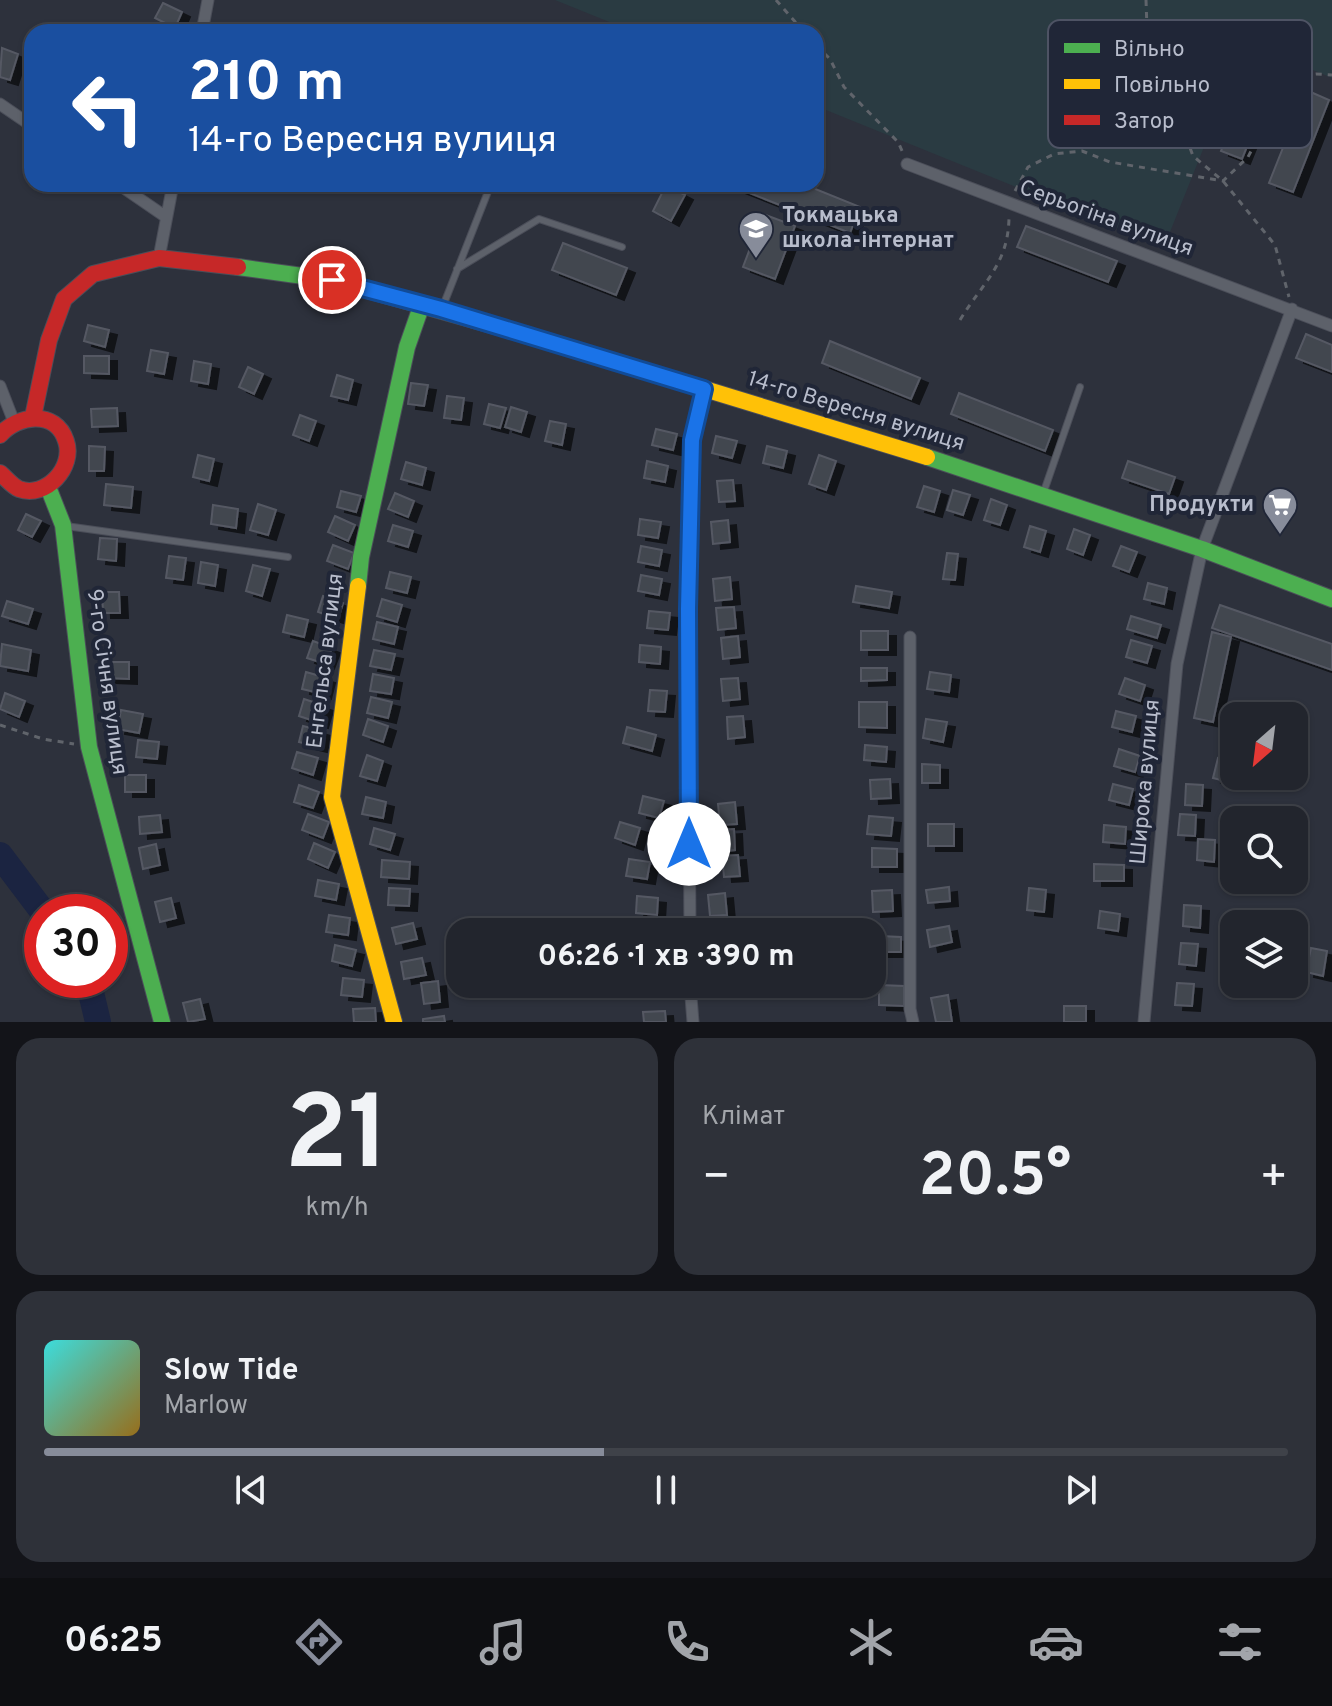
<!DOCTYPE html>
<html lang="uk">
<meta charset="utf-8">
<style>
body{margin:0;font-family:Overpass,sans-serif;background:#2e3139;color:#f1f3f6;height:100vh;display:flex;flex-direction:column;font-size:30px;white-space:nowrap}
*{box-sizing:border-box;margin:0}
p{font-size:26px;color:#a2a5aa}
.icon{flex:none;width:44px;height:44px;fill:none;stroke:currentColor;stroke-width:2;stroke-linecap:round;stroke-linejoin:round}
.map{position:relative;height:1022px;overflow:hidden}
.drawer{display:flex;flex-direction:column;gap:16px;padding:16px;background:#131419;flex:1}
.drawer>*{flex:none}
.guide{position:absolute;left:24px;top:24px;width:800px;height:168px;border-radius:24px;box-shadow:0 2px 6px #0004,0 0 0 2px #3f4249;background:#1a4fa0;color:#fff;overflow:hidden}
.needle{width:52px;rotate:208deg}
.buttons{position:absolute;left:1220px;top:702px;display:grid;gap:16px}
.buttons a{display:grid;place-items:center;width:88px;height:88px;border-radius:16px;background:#22252d;box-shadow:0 2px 6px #0004,0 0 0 2px #3f4249;font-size:40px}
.speed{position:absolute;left:24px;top:894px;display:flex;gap:16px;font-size:40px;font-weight:700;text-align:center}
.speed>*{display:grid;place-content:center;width:104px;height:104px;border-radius:50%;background:#22252d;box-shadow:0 2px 6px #0004,0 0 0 2px #3f4249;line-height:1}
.speed .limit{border:12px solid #d22;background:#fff;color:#111}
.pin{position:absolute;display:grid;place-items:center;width:68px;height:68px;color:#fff;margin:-34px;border:4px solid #fff;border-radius:50%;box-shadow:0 2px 8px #0007}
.me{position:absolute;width:88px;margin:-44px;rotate:0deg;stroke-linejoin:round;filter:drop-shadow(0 0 6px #0008)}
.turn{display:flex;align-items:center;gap:28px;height:168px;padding:0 32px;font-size:36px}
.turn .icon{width:104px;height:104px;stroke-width:2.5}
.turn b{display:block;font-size:56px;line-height:68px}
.big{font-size:60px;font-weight:700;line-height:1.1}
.drawer .widget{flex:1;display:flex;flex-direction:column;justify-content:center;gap:12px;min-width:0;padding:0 28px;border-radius:24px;background:#2e3139}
.drawer .dial{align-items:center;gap:0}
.dial b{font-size:104px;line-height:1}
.song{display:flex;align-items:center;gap:24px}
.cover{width:96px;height:96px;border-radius:12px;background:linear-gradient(135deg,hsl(180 70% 55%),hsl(40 70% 35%))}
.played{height:8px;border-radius:4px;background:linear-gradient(90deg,#878c9a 45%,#3f4249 45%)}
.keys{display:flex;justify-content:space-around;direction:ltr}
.heat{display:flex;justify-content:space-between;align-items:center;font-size:44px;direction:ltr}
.drawer .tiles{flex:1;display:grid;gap:16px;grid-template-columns:1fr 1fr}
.widget:last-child{grid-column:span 2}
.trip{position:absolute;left:446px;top:918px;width:440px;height:80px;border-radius:24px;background:#22252d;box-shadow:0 2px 6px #0004,0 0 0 2px #3f4249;font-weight:700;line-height:80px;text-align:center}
.dock{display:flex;height:128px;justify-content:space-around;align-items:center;background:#0e0f12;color:#a2a5aa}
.dock .icon{width:56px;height:56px}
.dock .selected{color:#878c9a}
.dock b{font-size:36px;color:#f1f3f6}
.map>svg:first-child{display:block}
.green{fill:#2a3b42}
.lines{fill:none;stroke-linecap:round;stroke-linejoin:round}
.river{stroke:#1b2441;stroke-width:26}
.building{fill:#424650;stroke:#555963;stroke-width:2;filter:url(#shadow)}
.lane-casing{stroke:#4b4e59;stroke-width:8}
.street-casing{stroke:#4b4e59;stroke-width:13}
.fast-casing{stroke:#4b4e59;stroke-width:18}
.slow-casing{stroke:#4b4e59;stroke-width:18}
.jam-casing{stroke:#4b4e59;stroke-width:18}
.path{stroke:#60646b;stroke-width:3;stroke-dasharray:6 6;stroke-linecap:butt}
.lane{stroke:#5d616a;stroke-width:6}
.street{stroke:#5d616a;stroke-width:11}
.fast{stroke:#4caf50;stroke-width:16}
.slow{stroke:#ffc107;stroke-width:16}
.jam{stroke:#c62828;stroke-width:16}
.route-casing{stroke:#114b97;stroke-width:20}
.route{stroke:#1a73e8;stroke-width:14}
.labels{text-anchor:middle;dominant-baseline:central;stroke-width:8;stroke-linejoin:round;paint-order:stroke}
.poi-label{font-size:22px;font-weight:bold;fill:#b8bdcc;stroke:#202637;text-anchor:start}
.street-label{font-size:22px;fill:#b8bdcc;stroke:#202637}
.key{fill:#202637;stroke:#4e5364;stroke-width:2}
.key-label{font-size:22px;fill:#b8bdcc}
</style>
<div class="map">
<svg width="1332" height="1022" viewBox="0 0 1332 1022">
<defs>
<filter id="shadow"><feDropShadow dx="8" dy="5" stdDeviation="0" flood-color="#0009"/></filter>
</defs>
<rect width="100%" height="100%" fill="#2d313c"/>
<path class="green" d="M555 0H1332V78L1246 42 1164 247 816 106V32H634Z"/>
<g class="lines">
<path class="river" d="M0 855 43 912
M88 980 98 1022"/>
</g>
<path class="building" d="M163 3 182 12 175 28 155 18Z
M2 48 18 54 10 80 0 77Z
M1255 66 1276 75 1242 159 1221 151Z
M1306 90 1329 100 1293 192 1269 183Z
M727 184H803L860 207 850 233Z
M666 185 685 195 671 221 653 211Z
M763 214 795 226 775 279 743 267Z
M1026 226 1117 261 1108 282 1017 247Z
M563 243 627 268 616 295 552 270Z
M88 325 109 330 105 347 84 341Z
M1306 334 1332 345V372L1296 358Z
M830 341 920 378 911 399 822 363Z
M151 350 168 353 164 374 147 371Z
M84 356H109V374L84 373Z
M194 361 211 364 208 384 191 381Z
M248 367 263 374 254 394 239 387Z
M337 375 353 380 348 400 331 396Z
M411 383 428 385 424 406 408 404Z
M959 393 1053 430 1045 451 951 414Z
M447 396 464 398 461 420 444 418Z
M489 404 506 408 500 428 484 424Z
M511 407 527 412 521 432 505 427Z
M117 408 118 426 92 427 91 409Z
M300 415 316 421 309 441 293 435Z
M550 421 566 424 562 445 545 441Z
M656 429 677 434 673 450 652 445Z
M716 436 737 441 732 458 712 453Z
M89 446 105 447 104 471H89Z
M767 446 787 451 783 468 763 463Z
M198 455 214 459 209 481 193 477Z
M819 455 836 461 826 490 809 484Z
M647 461 668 466 665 482 644 478Z
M1128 461 1175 477 1169 494 1122 478Z
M406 462 426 468 422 485 401 479Z
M733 480 735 501 719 502 717 481Z
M106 484 133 487 131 508 104 505Z
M924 486 940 491 934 512 917 507Z
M953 490 970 495 963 515 947 510Z
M341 491 361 496 356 512 337 507Z
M395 493 414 501 408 517 388 509Z
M991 499 1007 505 1000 525 984 520Z
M258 504 276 510 268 535 250 530Z
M213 505 238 509 236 528 211 524Z
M26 514 41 521 32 537 18 530Z
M335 516 355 525 348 541 328 532Z
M640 519 661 522 658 538 638 535Z
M728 520 730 542 713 544 711 522Z
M393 525 413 531 408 547 388 541Z
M1030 526 1046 531 1040 552 1024 547Z
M1074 529 1090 535 1083 555 1067 549Z
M100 538 117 539 116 561 98 559Z
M333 545 354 553 348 569 327 561Z
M641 546 662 550 659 566 638 562Z
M1121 546 1137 552 1129 572 1113 566Z
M947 553 958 554 955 580 943 579Z
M169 556 186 558 183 580 166 578Z
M201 562 218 565 215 586 198 583Z
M253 565 270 569 262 596 246 591Z
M390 572 411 577 407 593 386 588Z
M641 575 662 579 659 595 638 591Z
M730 577 732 599 715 601 713 579Z
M1148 583 1167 588 1164 604 1144 599Z
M856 586 892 592 889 608 853 602Z
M102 592H119L120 613H103Z
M323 596 343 603 338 619 318 612Z
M382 599 402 605 397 622 377 616Z
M7 601 33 609 28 624 2 616Z
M1220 605 1332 644V670L1212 628Z
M734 607 736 628 718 630 716 608Z
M649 611 670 613 668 630 647 628Z
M287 615 308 620 304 637 283 632Z
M1131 616 1161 625 1157 638 1127 629Z
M377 622 398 627 394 644 373 639Z
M861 631H888V650H861Z
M1212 632 1231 637 1213 722 1194 718Z
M738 636 740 657 723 659 721 638Z
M1131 640 1152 646 1147 663 1126 657Z
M313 641 332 648 326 664 307 658Z
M2 644 31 650 28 671 0 666Z
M640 645 661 647 660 664 639 662Z
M374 650 395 654 391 670 370 666Z
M108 662H129V679L107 678Z
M861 668H887V680L861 681Z
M306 672 327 678 323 694 302 689Z
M930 672 951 675 949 692 927 689Z
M373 674 394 678 391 694 370 691Z
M738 678 740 699 723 701 721 679Z
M1125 678 1145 685 1140 701 1119 694Z
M650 690 667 691 665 712 648 711Z
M5 693 25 701 19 717 0 709Z
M371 697 392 702 388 718 367 713Z
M304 699 325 706 320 723 299 716Z
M859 702H887V728L859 727Z
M121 710 143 714 139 733 117 729Z
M1116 711 1136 716 1132 732 1112 727Z
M743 716 745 737 728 739 727 717Z
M368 719 388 726 383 742 363 735Z
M926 719 947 722 943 742 923 738Z
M303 726 323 731 319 747 299 742Z
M627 727 656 735 652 751 623 743Z
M138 740 159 742 157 759 136 757Z
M865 745 887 747 886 762 864 760Z
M1119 749 1140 756 1135 772 1114 766Z
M297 752 318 758 313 775 292 768Z
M367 755 383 761 377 781 360 776Z
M1218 758 1234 762 1229 782 1213 778Z
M922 764 940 765V783H922Z
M125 775H146V792H125Z
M890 779 891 798 871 799 870 780Z
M1113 784 1133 789 1129 805 1109 800Z
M1186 784 1203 785 1202 806 1185 805Z
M299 785 319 792 313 808 294 802Z
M643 796 664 801 659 818 639 813Z
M366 797 386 802 383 818 362 814Z
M735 802 737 824 720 825 718 804Z
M308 814 329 822 323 838 302 830Z
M1180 814 1196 815 1195 836 1178 835Z
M160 815 162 832 140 834 139 817Z
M869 816 893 818 891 836 867 834Z
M620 822 640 828 635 845 615 838Z
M928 824H954V846H928Z
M1104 825 1126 827 1125 844 1103 842Z
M374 828 395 834 390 850 370 844Z
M734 829 735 850 719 852 717 830Z
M1198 839 1215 840 1214 862 1197 860Z
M314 843 335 852 328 868 308 859Z
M156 844 160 865 143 869 139 848Z
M872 848 897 849V867H872Z
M738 855 740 876 724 877 722 856Z
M629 859 650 862 647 879 626 876Z
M382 860 410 862 409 879 381 877Z
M1094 864 1124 865V881H1094Z
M318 880 339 884 336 900 315 896Z
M949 887 950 901 928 903 926 890Z
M389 888 410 889 409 906 388 905Z
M1029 888 1046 890 1044 912 1027 910Z
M892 890 893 911 873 912 872 891Z
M725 893 727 915 710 916 708 895Z
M637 896 658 898 657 915 636 913Z
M171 898 176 918 160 922 155 902Z
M1184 905 1201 906 1200 928 1183 926Z
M1100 911 1120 914 1118 931 1098 928Z
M329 915 350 918 348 935 326 932Z
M413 923 417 939 396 944 392 928Z
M949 926 952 942 930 947 927 930Z
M879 936 901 937V952H878Z
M1181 943 1198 944 1196 966 1179 964Z
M335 945 356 950 352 966 332 961Z
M1311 948 1327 951 1323 976 1306 972Z
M422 958 426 975 404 979 401 962Z
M343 978 364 980 362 997 341 995Z
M438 981 440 1002 424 1004 421 983Z
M1177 983 1194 984 1192 1006 1175 1005Z
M713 984H729L730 993 713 994Z
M879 985 904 986V1006L879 1005Z
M948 995 952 1022H936L931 998Z
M200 999 205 1019 188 1022 183 1003Z
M1064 1006H1086V1022H1064Z
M375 1008 376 1022H354L353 1009Z
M665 1011 666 1022H644L643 1012Z
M444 1016 445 1022H423V1019Z"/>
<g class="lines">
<defs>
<path id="lane" d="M457 269 539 219 622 247
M443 306 491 184
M1043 494 1080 387
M66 526 288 557"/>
<path id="street" d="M202 32 208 0
M0 104 32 126
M907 164 1332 326
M118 184 166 217
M159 258 173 184
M0 386 14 422
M910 637V1009L913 1022
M690 932 688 609 692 440 704 389
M690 984 693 1022
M1144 1022 1177 664 1202 549 1292 309"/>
<path id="fast" d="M238 267 332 280 531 336
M927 457 1202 549 1332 599
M48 487 63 525 89 747 162 1022
M358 586 361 557 407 347 422 304"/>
<path id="slow" d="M531 336 927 457
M358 586 332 797 394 1022"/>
<path id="jam" d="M33 417 49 340 64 299 93 274 159 258 238 267
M0 435C17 415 56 409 66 441 75 467 46 499 19 489 12 486 6 478 0 473"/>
</defs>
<use href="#lane" class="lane-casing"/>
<use href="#street" class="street-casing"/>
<use href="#fast" class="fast-casing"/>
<use href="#slow" class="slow-casing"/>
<use href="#jam" class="jam-casing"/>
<path class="path" d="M776 0 804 32
M1146 0 1147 29 1193 156 1223 181 1275 245 1289 297
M816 45 830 59 844 87 898 142 903 153
M1015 191 1028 167 1054 154 1082 151 1110 162 1223 181 1248 157 1259 136 1268 102 1283 78 1316 74 1332 75
M960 320C983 282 1008 265 1009 218
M0 725 43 739 74 744"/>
<use href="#lane" class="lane"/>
<use href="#street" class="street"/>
<use href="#fast" class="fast"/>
<use href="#slow" class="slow"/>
<use href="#jam" class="jam"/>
</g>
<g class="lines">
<defs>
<path id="route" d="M332 280 441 309 704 389 692 440 688 609 689 844"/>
</defs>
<use href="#route" class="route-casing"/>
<use href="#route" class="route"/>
</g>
<defs>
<symbol id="school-pin" viewBox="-11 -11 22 30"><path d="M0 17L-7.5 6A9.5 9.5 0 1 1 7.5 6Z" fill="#878c9a" stroke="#202637"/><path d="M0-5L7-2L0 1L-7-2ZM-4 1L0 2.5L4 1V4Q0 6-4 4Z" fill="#fff"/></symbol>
<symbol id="supermarket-pin" viewBox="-11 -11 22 30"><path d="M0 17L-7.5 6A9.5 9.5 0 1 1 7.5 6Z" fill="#878c9a" stroke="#202637"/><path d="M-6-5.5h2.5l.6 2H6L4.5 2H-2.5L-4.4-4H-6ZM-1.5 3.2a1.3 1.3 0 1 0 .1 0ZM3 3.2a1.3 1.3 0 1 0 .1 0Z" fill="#fff"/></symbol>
</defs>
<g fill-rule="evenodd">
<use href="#school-pin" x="736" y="209" width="40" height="54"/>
<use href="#supermarket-pin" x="1260" y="485" width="40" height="54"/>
</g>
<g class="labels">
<g class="poi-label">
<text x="782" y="216">Токмацька<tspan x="782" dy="25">школа-інтернат</tspan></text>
<text x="1254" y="505" text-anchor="end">Продукти</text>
</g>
<g class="street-label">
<text transform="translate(1106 219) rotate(20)">Серьогіна вулиця</text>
<text transform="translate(856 412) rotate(17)">14-го Вересня вулиця</text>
<text transform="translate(326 661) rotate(-83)">Енгельса вулиця</text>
<text transform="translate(106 682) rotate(82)">9-го Січня вулиця</text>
<text transform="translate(1146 782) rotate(-85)">Широка вулиця</text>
</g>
</g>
<rect x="1048" y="20" width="264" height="128" rx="12" class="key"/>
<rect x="1064" y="43" width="36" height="10" fill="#4caf50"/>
<rect x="1064" y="79" width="36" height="10" fill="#ffc107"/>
<rect x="1064" y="115" width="36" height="10" fill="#c62828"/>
<g class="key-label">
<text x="1114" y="56">Вільно</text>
<text x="1114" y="92">Повільно</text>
<text x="1114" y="128">Затор</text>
</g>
</svg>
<div class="buttons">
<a><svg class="needle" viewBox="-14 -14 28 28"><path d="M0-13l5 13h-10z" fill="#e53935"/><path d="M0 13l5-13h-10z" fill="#a2a5aa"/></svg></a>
<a><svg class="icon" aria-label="search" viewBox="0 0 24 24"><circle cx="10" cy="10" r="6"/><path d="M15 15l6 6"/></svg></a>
<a><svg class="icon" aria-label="layers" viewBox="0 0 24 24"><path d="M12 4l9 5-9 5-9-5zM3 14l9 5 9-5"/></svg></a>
</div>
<div class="speed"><div class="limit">30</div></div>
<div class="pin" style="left:332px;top:280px;background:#d93025"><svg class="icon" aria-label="arrive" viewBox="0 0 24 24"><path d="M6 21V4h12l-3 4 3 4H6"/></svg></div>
<svg class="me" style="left:689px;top:844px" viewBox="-20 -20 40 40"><circle r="19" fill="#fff"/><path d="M0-13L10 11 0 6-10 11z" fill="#1a73e8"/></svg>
<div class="trip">06:26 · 1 хв · 390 m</div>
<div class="guide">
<div class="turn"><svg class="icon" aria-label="left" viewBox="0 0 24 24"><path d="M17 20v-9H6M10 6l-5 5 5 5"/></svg><div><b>210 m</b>14-го Вересня вулиця</div></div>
</div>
</div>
<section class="drawer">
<div class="tiles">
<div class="widget dial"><b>21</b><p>km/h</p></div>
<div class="widget"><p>Клімат</p>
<div class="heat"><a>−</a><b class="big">20.5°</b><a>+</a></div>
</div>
<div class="widget">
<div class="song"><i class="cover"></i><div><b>Slow Tide</b><p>Marlow</p></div></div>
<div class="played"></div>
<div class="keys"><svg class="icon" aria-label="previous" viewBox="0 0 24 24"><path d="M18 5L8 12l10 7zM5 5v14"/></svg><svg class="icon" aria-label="pause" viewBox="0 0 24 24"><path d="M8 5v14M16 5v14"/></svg><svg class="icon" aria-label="next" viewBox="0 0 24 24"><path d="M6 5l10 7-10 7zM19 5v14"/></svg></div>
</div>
</div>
</section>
<nav class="dock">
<b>06:25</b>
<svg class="icon selected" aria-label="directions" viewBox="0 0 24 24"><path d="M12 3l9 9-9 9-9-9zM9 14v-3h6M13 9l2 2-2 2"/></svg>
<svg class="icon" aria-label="music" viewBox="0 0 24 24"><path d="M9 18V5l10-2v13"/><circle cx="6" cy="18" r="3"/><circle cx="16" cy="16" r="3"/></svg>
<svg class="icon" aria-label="phone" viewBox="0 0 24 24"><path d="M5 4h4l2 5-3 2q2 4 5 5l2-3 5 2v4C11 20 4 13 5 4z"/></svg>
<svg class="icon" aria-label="climate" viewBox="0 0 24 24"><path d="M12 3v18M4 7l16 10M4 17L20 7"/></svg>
<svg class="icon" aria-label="car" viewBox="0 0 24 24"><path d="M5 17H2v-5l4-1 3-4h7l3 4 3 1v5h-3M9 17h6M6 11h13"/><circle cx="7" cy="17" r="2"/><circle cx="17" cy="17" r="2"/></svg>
<svg class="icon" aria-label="filters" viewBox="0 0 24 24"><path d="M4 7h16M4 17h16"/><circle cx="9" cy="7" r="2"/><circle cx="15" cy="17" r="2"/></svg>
</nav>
